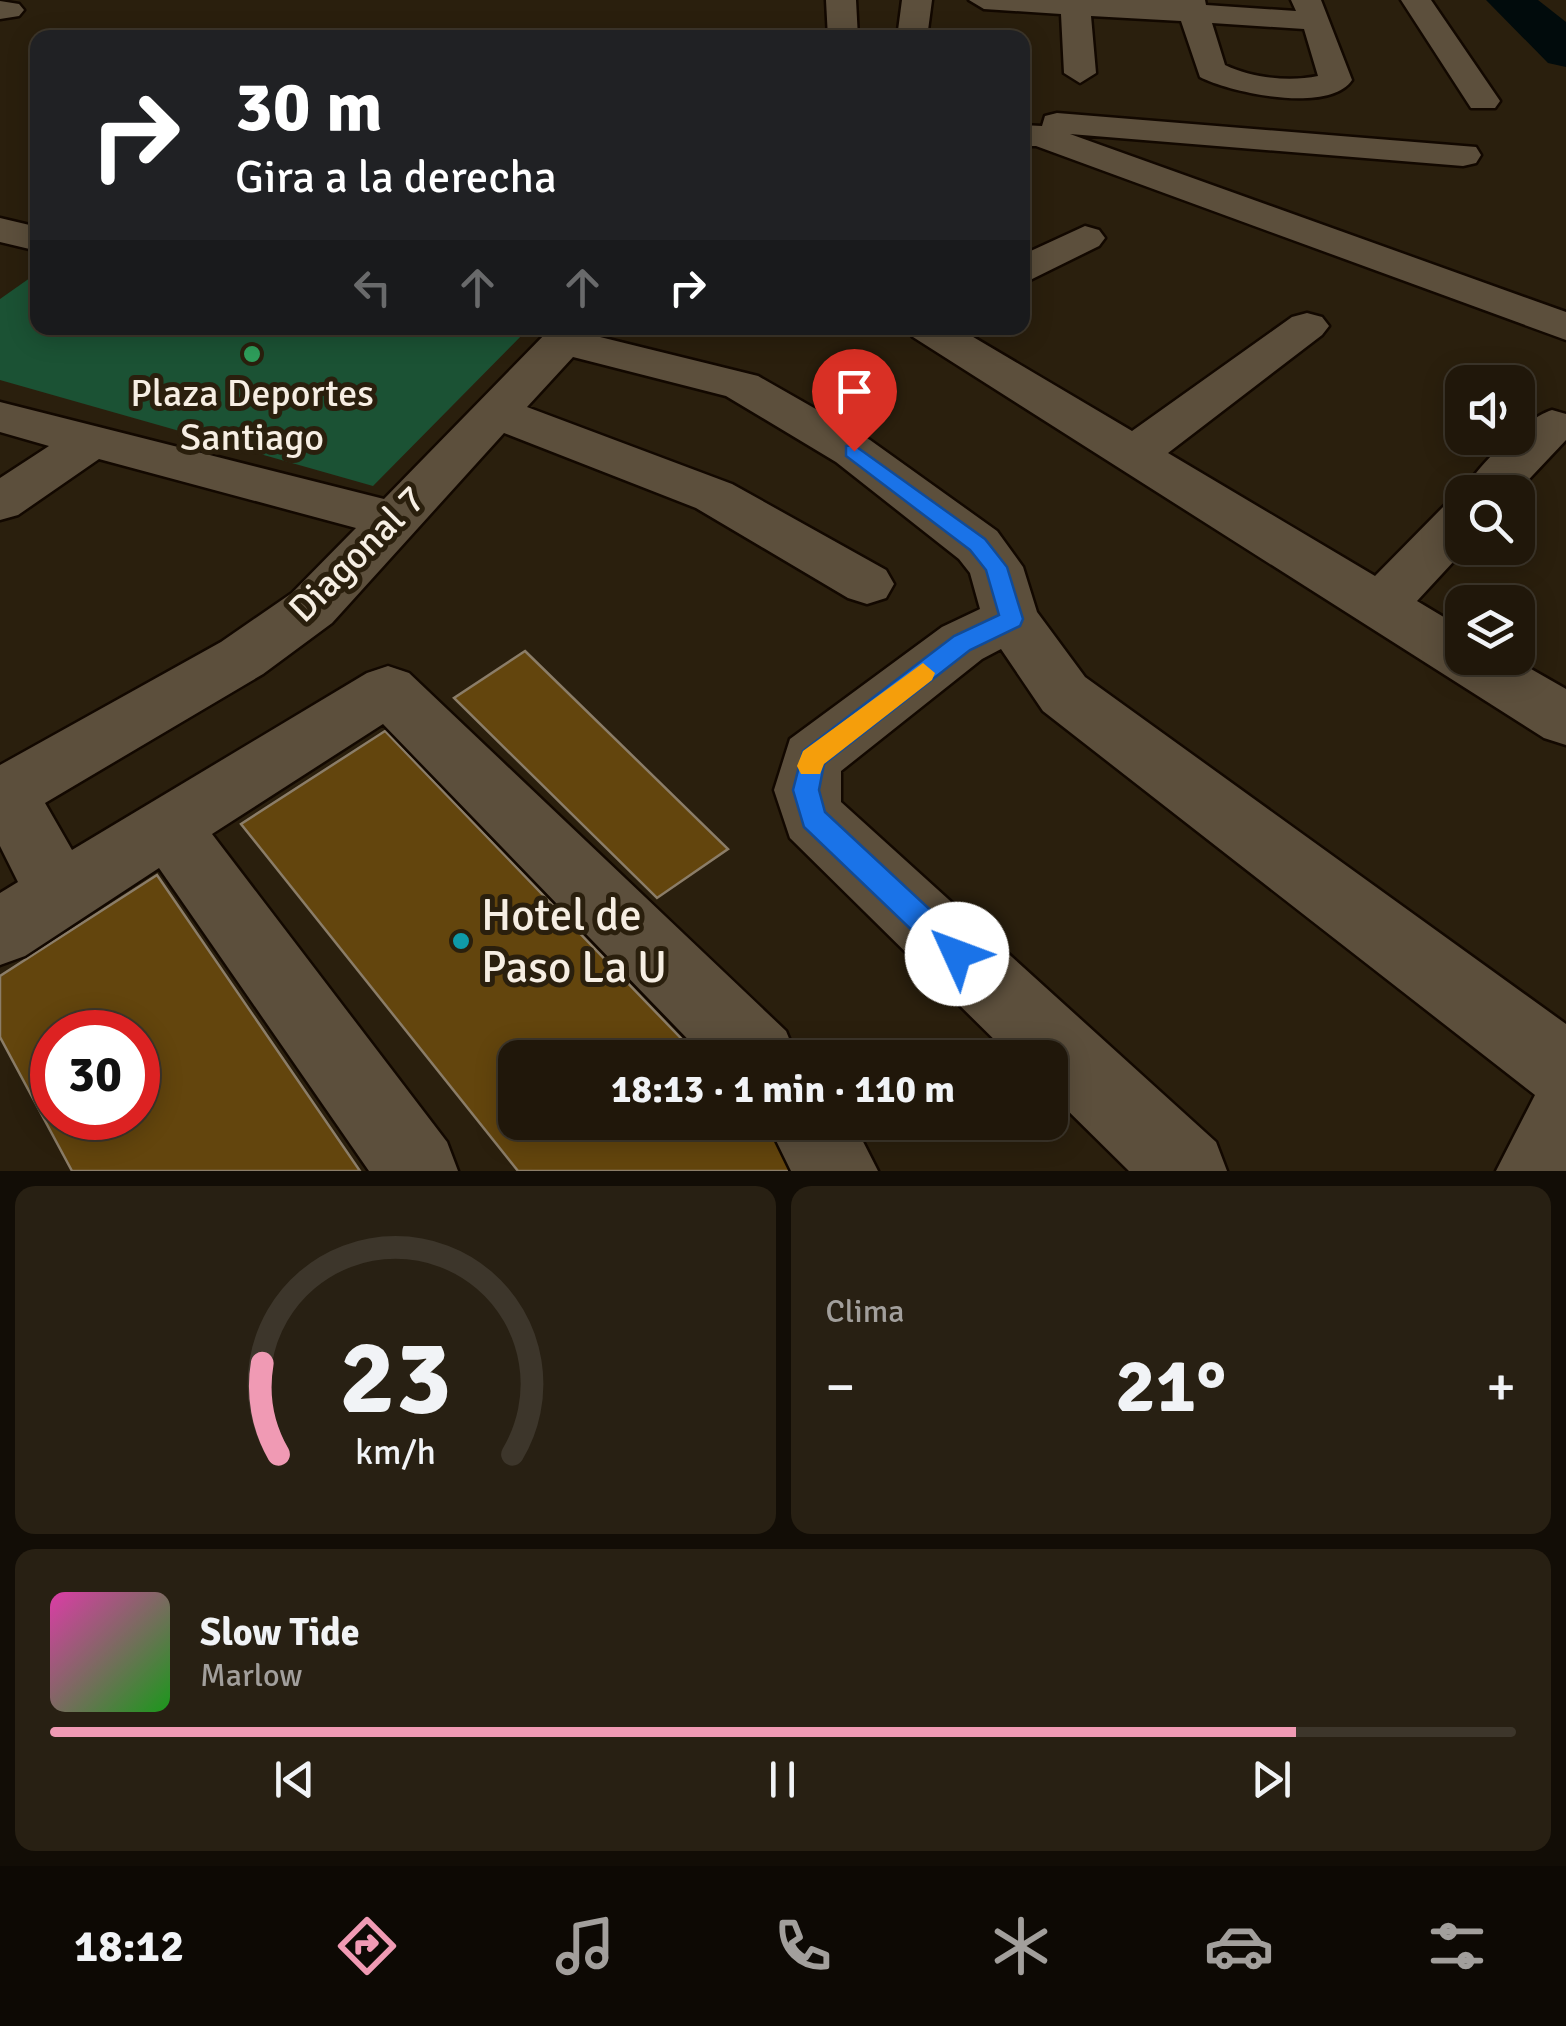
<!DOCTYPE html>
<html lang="es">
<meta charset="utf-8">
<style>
body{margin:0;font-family:Signika,sans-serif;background:#282013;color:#f1f3f6;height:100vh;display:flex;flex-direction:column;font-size:38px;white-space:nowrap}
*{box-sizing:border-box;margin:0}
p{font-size:32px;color:#a29f9c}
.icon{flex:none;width:55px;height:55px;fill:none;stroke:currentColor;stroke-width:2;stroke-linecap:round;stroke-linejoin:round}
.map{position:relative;height:1171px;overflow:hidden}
.side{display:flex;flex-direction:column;gap:15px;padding:15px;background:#120d06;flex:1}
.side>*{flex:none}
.banner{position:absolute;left:30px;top:30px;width:1000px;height:305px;border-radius:20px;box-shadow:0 5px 25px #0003,0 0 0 2px #3d362b;background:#202124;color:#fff;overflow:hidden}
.controls{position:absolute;left:1445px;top:365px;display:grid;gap:20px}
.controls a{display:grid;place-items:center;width:90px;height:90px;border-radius:20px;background:#20170a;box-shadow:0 5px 25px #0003,0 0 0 2px #3d362b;font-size:50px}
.speed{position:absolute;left:30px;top:1010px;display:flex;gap:20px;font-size:50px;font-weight:700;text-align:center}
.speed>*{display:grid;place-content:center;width:130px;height:130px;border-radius:50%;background:#20170a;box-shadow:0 5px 25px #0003,0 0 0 2px #3d362b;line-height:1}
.speed .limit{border:15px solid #d22;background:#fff;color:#111}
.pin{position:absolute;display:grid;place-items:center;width:85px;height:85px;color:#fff;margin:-102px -42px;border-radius:50% 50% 50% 0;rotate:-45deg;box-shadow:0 0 10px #0007}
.pin .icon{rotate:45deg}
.me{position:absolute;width:110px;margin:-55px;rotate:313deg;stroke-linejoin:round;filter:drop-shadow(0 0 8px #0008)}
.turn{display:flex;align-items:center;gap:35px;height:210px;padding:0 40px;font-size:45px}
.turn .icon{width:130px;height:130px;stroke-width:2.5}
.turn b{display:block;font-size:70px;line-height:85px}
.lanes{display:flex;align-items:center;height:95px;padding:0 40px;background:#0003;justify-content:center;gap:50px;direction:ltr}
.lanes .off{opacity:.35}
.big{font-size:75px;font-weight:800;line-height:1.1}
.side .tile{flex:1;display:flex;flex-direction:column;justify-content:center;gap:15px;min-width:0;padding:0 35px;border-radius:20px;background:#282013}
.side .dial{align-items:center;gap:0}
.dial svg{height:260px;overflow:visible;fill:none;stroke:#3d362b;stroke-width:7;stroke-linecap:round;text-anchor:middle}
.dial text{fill:#f1f3f6;stroke:none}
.song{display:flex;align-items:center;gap:30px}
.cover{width:120px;height:120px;border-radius:15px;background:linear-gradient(135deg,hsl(320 70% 55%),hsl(120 70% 35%))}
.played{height:10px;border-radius:5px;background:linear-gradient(90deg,#f09ab4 85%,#3d362b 85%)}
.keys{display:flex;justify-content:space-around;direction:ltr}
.heat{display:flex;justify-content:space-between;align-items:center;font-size:55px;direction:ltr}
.side .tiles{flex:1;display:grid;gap:15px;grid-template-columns:1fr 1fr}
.tile:last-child{grid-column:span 2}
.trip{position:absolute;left:498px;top:1040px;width:570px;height:100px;border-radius:20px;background:#20170a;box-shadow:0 5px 25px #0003,0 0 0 2px #3d362b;font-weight:800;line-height:100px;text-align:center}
.dock{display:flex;height:160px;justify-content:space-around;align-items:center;background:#0d0904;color:#a29f9c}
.dock .icon{width:70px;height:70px}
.dock .selected{color:#f09ab4}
.dock b{font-size:45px;color:#f1f3f6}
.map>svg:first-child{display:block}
.green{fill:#1b5234}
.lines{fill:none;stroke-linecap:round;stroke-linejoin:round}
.river{fill:#010b0c;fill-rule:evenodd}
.building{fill:#63450d;stroke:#8b7d68;stroke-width:2.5;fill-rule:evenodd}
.minor-casing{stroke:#120800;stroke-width:5}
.minor{fill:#5c4f3c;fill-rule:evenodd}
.route{fill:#1a73e8;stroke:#114b97;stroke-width:2.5}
.slow{fill:#f59e0b}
.leisure-dot{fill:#2e9e5b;stroke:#2a1f0d;stroke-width:4}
.culture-dot{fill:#0f9aa8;stroke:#2a1f0d;stroke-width:4}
.labels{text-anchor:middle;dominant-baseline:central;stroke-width:10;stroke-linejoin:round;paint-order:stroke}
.poi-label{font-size:38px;fill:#f6eee3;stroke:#2a1f0d}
.street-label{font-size:38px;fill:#f6eee3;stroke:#2a1f0d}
.near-poi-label{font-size:45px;fill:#f6eee3;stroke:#2a1f0d;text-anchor:start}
</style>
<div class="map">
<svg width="1566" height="1171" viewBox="0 0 1566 1171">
<rect width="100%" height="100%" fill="#2a1f0d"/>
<path class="green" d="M37 273 38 328H529L373 486 0 380V299Z"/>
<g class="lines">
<path class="river" d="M1486 0H1538L1566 22V67L1548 63Z"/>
</g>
<path class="building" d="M525 651 728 849 657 898 454 698Z
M385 731 700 1058H515V1122H763L810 1171H518L241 824Z
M157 875 360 1171H72L0 1037V976ZM52 1032H138V1118H52Z"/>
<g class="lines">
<defs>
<path id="minor" d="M826 0H856L858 38H828Z
M902 0H932L927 38H897Z
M969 0H1205L1206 5 1296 11 1291 0H1321L1352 80C1329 114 1231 93 1200 77L1181 21 1091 16 1096 73 1080 83 1064 73 1061 14 984 9ZM1212 23 1304 29 1318 76C1289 82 1252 78 1225 65Z
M1401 0H1431L1500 101 1495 108H1471Z
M0 1 19 4 24 10 19 16 0 19Z
M1057 113 1476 147 1481 155 1476 163 1463 166 1070 134 1566 312V340L1036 146H1022V125L1042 126 1045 116Z
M0 218 38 227V251L0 242Z
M1085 226 1099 230 1105 238 1099 246 1022 284V255Z
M1307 313 1322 317 1329 326 1322 335 1168 453 1375 576 1444 506 1462 501V548H1466L1417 601 1462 628V658H1512L1566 689V745L1544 738 913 337 906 328H958L1132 431 1292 317Z
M551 328H596L592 335 758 376 870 440 997 531 1023 567 1037 612 1085 677 1566 1024V1171H1496L1535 1095 1043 711 1001 649 982 659 841 771V802L1216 1142 1227 1171H1129L1050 1093V1058H1013L790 838 774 790 790 739 942 627 980 609 970 573 959 559 836 462 726 396 573 357 527 407 732 484 886 570 894 584 886 598 867 604 848 598 696 508 504 433 332 623 263 674 45 803 72 850 367 673 388 666 409 673 786 1031 797 1058H706L383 724 212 834 447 1142 458 1171H369L159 868 25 956 0 965V893L18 882 0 846V765L221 642 292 593 356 528 99 459 18 515 0 520V478L49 446 0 432V402L384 499Z
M1552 410 1566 414V440L1517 492H1463C1477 466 1526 418 1552 410Z
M767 1122H853L878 1171H791Z"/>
</defs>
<use href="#minor" class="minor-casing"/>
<use href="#minor" class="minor"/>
</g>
<path class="route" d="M854 445 985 539 1007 567 1023 619 1020 626 970 650 824 764 819 790 825 812 967 944 972 954 967 964 957 968 947 964 804 827 793 790 803 751 954 636 999 615 986 570 970 550 846 456V446Z"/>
<path class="slow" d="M923 663 935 673 932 680 824 764 820 774H801L797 766 803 751Z"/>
<circle class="leisure-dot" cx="252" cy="354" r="10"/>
<circle class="culture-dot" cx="461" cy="941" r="10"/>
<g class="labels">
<g class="poi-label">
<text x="252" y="393">Plaza Deportes<tspan x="252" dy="44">Santiago</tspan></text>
</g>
<g class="street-label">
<text transform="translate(357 554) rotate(-45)">Diagonal 7</text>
</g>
<g class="near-poi-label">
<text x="481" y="915">Hotel de<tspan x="481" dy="52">Paso La U</tspan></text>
</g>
</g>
</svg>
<div class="controls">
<a><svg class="icon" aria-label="sound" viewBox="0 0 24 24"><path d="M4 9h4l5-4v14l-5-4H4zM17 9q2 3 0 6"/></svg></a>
<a><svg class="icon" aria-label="search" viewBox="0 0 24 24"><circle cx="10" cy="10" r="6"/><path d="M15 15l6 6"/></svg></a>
<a><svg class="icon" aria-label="layers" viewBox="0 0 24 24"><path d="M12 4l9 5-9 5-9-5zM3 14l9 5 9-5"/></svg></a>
</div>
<div class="speed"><div class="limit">30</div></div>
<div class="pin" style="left:854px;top:451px;background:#d93025"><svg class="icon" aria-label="arrive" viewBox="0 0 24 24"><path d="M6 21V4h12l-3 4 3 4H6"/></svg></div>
<svg class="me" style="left:957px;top:954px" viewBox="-20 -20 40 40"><circle r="19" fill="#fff"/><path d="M0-13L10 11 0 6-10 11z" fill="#1a73e8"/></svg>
<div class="trip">18:13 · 1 min · 110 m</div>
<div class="banner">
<div class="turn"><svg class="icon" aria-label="right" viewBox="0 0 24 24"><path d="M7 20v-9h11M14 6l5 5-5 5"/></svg><div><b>30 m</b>Gira a la derecha</div></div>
<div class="lanes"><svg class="icon off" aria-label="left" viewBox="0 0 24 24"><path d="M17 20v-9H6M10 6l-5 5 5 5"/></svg><svg class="icon off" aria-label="ahead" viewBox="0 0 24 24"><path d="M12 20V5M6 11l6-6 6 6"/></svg><svg class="icon off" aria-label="ahead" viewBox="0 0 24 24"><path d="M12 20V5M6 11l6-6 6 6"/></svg><svg class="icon" aria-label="right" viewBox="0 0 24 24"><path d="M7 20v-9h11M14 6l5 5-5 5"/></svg></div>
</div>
</div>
<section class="side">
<div class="tiles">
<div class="tile dial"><svg viewBox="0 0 100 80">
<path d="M14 69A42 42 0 1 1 86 69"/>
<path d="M14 69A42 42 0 0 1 9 41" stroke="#f09ab4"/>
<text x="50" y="56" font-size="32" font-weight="700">23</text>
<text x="50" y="72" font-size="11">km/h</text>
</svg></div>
<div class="tile"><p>Clima</p>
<div class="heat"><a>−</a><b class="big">21°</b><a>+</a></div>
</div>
<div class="tile">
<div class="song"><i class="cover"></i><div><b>Slow Tide</b><p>Marlow</p></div></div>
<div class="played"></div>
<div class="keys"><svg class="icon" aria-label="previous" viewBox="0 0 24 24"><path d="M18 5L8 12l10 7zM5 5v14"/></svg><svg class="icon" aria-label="pause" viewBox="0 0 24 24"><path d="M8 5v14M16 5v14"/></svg><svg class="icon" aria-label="next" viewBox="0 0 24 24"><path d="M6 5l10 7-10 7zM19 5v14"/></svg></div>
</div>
</div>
</section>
<nav class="dock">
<b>18:12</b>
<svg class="icon selected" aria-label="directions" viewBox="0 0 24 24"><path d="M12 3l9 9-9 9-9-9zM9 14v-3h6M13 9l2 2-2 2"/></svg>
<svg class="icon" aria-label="music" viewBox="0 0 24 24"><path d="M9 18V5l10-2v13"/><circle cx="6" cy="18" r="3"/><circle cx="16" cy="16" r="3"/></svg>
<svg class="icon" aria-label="phone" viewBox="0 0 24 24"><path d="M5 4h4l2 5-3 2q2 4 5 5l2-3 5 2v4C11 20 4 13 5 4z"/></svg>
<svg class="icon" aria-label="climate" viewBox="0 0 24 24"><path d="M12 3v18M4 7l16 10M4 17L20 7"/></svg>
<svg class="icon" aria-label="car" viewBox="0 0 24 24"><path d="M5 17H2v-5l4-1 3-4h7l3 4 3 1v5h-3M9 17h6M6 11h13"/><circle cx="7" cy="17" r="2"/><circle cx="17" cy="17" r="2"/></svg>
<svg class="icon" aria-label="filters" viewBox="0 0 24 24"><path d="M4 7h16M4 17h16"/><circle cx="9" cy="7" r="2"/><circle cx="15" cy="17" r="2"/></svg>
</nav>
